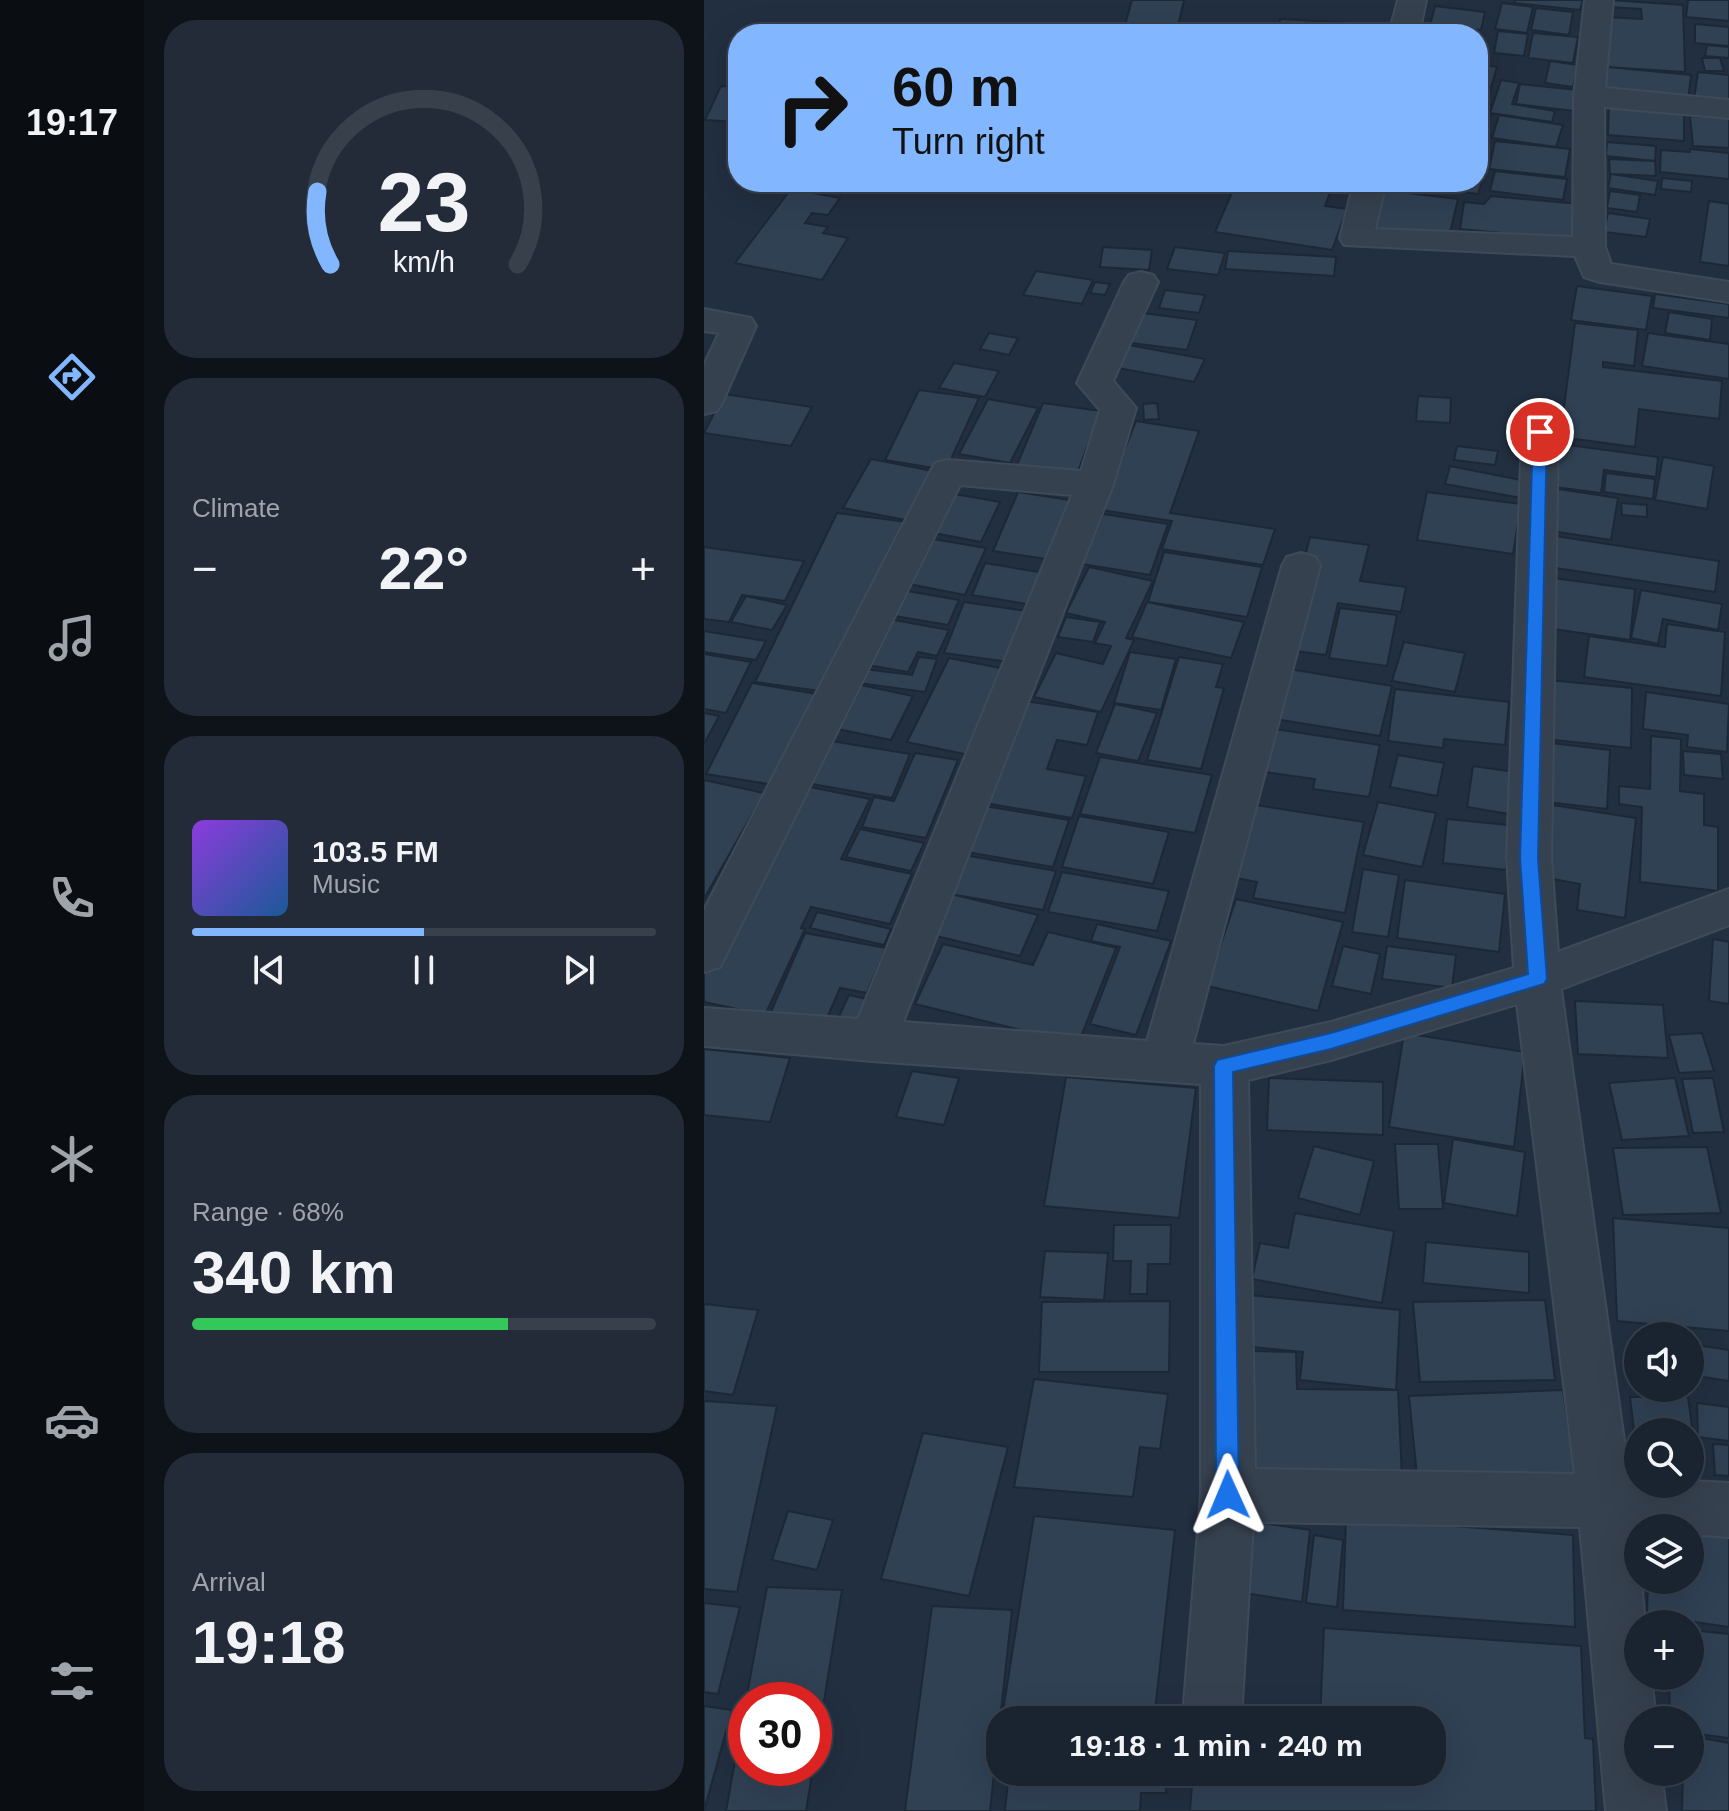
<!DOCTYPE html>
<meta charset="utf-8">
<style>
body{margin:0;font-family:Helvetica,sans-serif;background:#232b38;color:#f1f3f6;height:100vh;display:flex;flex-direction:column;font-size:30px;white-space:nowrap}
*{box-sizing:border-box;margin:0}
p{font-size:26px;color:#9fa4ab}
.icon{flex:none;width:44px;height:44px;fill:none;stroke:currentColor;stroke-width:2;stroke-linecap:round;stroke-linejoin:round}
.map{position:relative;flex:1;overflow:hidden}
.panel{display:flex;flex-direction:column;gap:20px;padding:20px;background:#0e131a;width:560px}
.panel>*{flex:none}
.banner{position:absolute;left:24px;top:24px;width:760px;height:168px;border-radius:32px;box-shadow:0 8px 32px #0002,0 0 0 2px #38404c;background:#82b6ff;color:#111;overflow:hidden}
.tools{position:absolute;left:920px;top:1322px;display:grid;gap:16px}
.tools a{display:grid;place-items:center;width:80px;height:80px;border-radius:50%;background:#1a2330;box-shadow:0 8px 32px #0002,0 0 0 2px #38404c;font-size:40px}
.speed{position:absolute;left:24px;top:1682px;display:flex;gap:16px;font-size:40px;font-weight:700;text-align:center}
.speed>*{display:grid;place-content:center;width:104px;height:104px;border-radius:50%;background:#1a2330;box-shadow:0 8px 32px #0002,0 0 0 2px #38404c;line-height:1}
.speed .limit{border:12px solid #d22;background:#fff;color:#111}
.pin{position:absolute;display:grid;place-items:center;width:68px;height:68px;color:#fff;margin:-34px;border:4px solid #fff;border-radius:50%;box-shadow:0 2px 8px #0007}
.me{position:absolute;width:88px;margin:-44px;rotate:359deg;stroke-linejoin:round;filter:drop-shadow(0 0 6px #0008)}
.turn{display:flex;align-items:center;gap:28px;height:168px;padding:0 32px;font-size:36px}
.turn .icon{width:104px;height:104px;stroke-width:2.5}
.turn b{display:block;font-size:56px;line-height:68px}
.big{font-size:60px;font-weight:600;line-height:1.1}
.panel .card{flex:1;display:flex;flex-direction:column;justify-content:center;gap:12px;min-width:0;padding:0 28px;border-radius:32px;background:#232b38}
.panel .dial{align-items:center;gap:0}
.dial svg{height:208px;overflow:visible;fill:none;stroke:#38404c;stroke-width:7;stroke-linecap:round;text-anchor:middle}
.dial text{fill:#f1f3f6;stroke:none}
.song{display:flex;align-items:center;gap:24px}
.cover{width:96px;height:96px;border-radius:12px;background:linear-gradient(135deg,hsl(270 70% 55%),hsl(210 70% 35%))}
.played{height:8px;border-radius:4px;background:linear-gradient(90deg,#82b6ff 50%,#38404c 50%)}
.keys{display:flex;justify-content:space-around;direction:ltr}
.heat{display:flex;justify-content:space-between;align-items:center;font-size:44px;direction:ltr}
.charge{height:12px;border-radius:6px;background:linear-gradient(90deg,#34c759 68%,#38404c 0)}
.trip{position:absolute;left:282px;top:1706px;width:460px;height:80px;border-radius:32px;background:#1a2330;box-shadow:0 8px 32px #0002,0 0 0 2px #38404c;font-weight:600;line-height:80px;text-align:center}
main{display:flex;flex:1;min-height:0}
.tab-bar{display:flex;flex-direction:column;width:144px;justify-content:space-around;align-items:center;background:#0a0e13;color:#9fa4ab}
.tab-bar .icon{width:56px;height:56px}
.tab-bar .on{color:#82b6ff}
.tab-bar b{font-size:36px;color:#f1f3f6}
.map>svg:first-child{display:block}
.building{fill:#304154;stroke:#1d2836;stroke-width:2}
.lines{fill:none;stroke-linecap:round;stroke-linejoin:round}
.street-casing{stroke:#3f4a58;stroke-width:4}
.street{fill:#36414f;fill-rule:evenodd}
.route{fill:#1a73e8;stroke:#114b97;stroke-width:2}
</style>
<main>
<nav class="tab-bar">
<b>19:17</b>
<svg class="icon on" aria-label="directions" viewBox="0 0 24 24"><path d="M12 3l9 9-9 9-9-9zM9 14v-3h6M13 9l2 2-2 2"/></svg>
<svg class="icon" aria-label="music" viewBox="0 0 24 24"><path d="M9 18V5l10-2v13"/><circle cx="6" cy="18" r="3"/><circle cx="16" cy="16" r="3"/></svg>
<svg class="icon" aria-label="phone" viewBox="0 0 24 24"><path d="M5 4h4l2 5-3 2q2 4 5 5l2-3 5 2v4C11 20 4 13 5 4z"/></svg>
<svg class="icon" aria-label="climate" viewBox="0 0 24 24"><path d="M12 3v18M4 7l16 10M4 17L20 7"/></svg>
<svg class="icon" aria-label="car" viewBox="0 0 24 24"><path d="M5 17H2v-5l4-1 3-4h7l3 4 3 1v5h-3M9 17h6M6 11h13"/><circle cx="7" cy="17" r="2"/><circle cx="17" cy="17" r="2"/></svg>
<svg class="icon" aria-label="filters" viewBox="0 0 24 24"><path d="M4 7h16M4 17h16"/><circle cx="9" cy="7" r="2"/><circle cx="15" cy="17" r="2"/></svg>
</nav>
<section class="panel">
<div class="card dial"><svg viewBox="0 0 100 80">
<path d="M14 69A42 42 0 1 1 86 69"/>
<path d="M14 69A42 42 0 0 1 9 41" stroke="#82b6ff"/>
<text x="50" y="56" font-size="32" font-weight="700">23</text>
<text x="50" y="72" font-size="11">km/h</text>
</svg></div>
<div class="card"><p>Climate</p>
<div class="heat"><a>−</a><b class="big">22°</b><a>+</a></div>
</div>
<div class="card">
<div class="song"><i class="cover"></i><div><b>103.5 FM</b><p>Music</p></div></div>
<div class="played"></div>
<div class="keys"><svg class="icon" aria-label="previous" viewBox="0 0 24 24"><path d="M18 5L8 12l10 7zM5 5v14"/></svg><svg class="icon" aria-label="pause" viewBox="0 0 24 24"><path d="M8 5v14M16 5v14"/></svg><svg class="icon" aria-label="next" viewBox="0 0 24 24"><path d="M6 5l10 7-10 7zM19 5v14"/></svg></div>
</div>
<div class="card"><p>Range · 68%</p><b class="big">340 km</b><div class="charge"></div></div>
<div class="card"><p>Arrival</p><b class="big">19:18</b></div>
</section>
<div class="map">
<svg width="1025" height="1811" viewBox="0 0 1025 1811">
<rect width="100%" height="100%" fill="#222f40"/>
<path class="building" d="M428 0H480L472 34 419 32Z
M811 0H879L876 10 810 3Z
M906 0 979 5 981 72 902 67V17L938 19 937 9 906 7Z
M984 0H1025V21L982 17Z
M798 3 829 7 823 33 791 29Z
M731 6 781 12 777 30 726 25Z
M832 8 869 12 865 35 827 30Z
M576 19 680 25 679 34H574Z
M991 24 1025 27V46L991 43Z
M794 31 824 34 820 56 790 53Z
M829 33 874 37 869 63 824 58Z
M1003 45 1025 47V58L1001 56Z
M998 58H1016L1020 71H1001Z
M846 61 874 65 869 87 841 83Z
M774 64 793 67 783 101 774 100Z
M904 67 987 75 984 101 900 93Z
M994 72 1025 75V103L990 99Z
M797 80 815 83 808 104 851 111 848 122 786 113Z
M816 84 874 90 870 111 812 104Z
M17 86 34 87V122L1 120Z
M774 104 788 105 781 133 774 132Z
M905 106 980 112V141L904 135Z
M795 115 859 125 852 147 788 138Z
M986 116 1025 118V148L989 146Z
M774 133 786 134 781 157H774Z
M791 141 866 149 861 177 785 169Z
M903 142 952 146 951 161 902 156Z
M986 149 1025 153V179L956 172 957 150 986 152Z
M905 159 951 161 952 176 906 174Z
M791 171 863 179 859 200 786 191Z
M907 174 954 181 951 195 904 188Z
M958 178 988 181 987 192 957 189Z
M778 181 774 194 677 182H774Z
M556 182 629 185 621 206 643 209 628 250 511 232 532 183 554 186Z
M87 189 136 198 124 215 108 213 101 223 124 227 119 233 144 238 118 280 31 263Z
M670 189 754 199 745 237 670 228Z
M906 191 936 195 933 212 903 208Z
M787 196 875 204 872 240 756 229 760 202 780 204Z
M1005 201 1025 204V266L996 262Z
M904 213 946 219 942 237 900 232Z
M399 247 448 250 445 270 396 267Z
M471 247 521 253 514 275 463 269Z
M524 251 632 257 630 276 521 269Z
M332 271 389 280 378 304 319 295Z
M391 282 406 284 401 295 386 293Z
M873 286 948 296 942 330 867 320Z
M461 290 501 295 495 313 455 308Z
M951 294 1025 304V318L949 308Z
M431 312 493 320 483 350 419 342Z
M965 312 1008 319 1006 340 961 333Z
M871 323 934 330 930 366 899 362V367L1018 381 1015 419 935 409 931 447 856 437Z
M285 333 314 338 305 355 276 349Z
M944 333 1025 344V379L938 366Z
M414 343 501 359 490 382 403 366Z
M250 363 295 371 281 397 235 388Z
M215 390 275 398 242 470 181 460Z
M20 394 108 407 87 446 0 433Z
M714 396 747 398 746 423 712 421Z
M284 399 334 408 306 463 255 454Z
M339 403 397 411 372 476 312 467Z
M453 403 455 419 440 420 439 404Z
M432 421 495 431 466 513 571 529 559 565 458 549 468 521 397 510Z
M857 444 954 457 952 477 900 470 897 493 850 487Z
M753 446 794 451 791 465 750 460Z
M959 457 1010 466 1003 509 951 500Z
M167 459 234 472 207 521 139 508Z
M746 466 822 481 817 498 741 484Z
M902 473 951 479 949 499 900 492Z
M854 489 914 498 907 540 847 531Z
M314 492 372 501 349 560 289 551Z
M723 492 817 504 809 554 713 540Z
M245 493 296 502 277 542 225 532Z
M917 503 943 505V517L918 515Z
M133 513 204 522 123 692 51 682Z
M399 514 464 524 446 575 378 564Z
M851 536 1015 561 1011 592 845 567Z
M606 537 665 545 656 581 702 587 697 612 634 603 622 655 583 650 592 591Z
M223 538 282 548 261 595 200 583Z
M0 547 100 561 81 601 38 595 25 622 0 619Z
M460 552 558 567 543 617 444 602Z
M281 563 341 573 329 605 268 595Z
M385 567 449 581 422 638 430 640 397 712 330 697 352 653 399 664 407 646 391 643 401 622 362 613Z
M849 578 931 589 926 640 842 628Z
M198 590 255 600 244 625 185 615Z
M937 590 1018 604 1014 630 959 619 954 644 927 638Z
M42 596 83 605 68 630 27 622Z
M260 602 323 611 305 662 240 653Z
M443 602 540 622 527 658 428 637Z
M636 608 693 615 683 666 625 658Z
M362 617 396 622 389 642 354 637Z
M179 618 245 630 233 656 214 652 204 672 157 664Z
M963 624 1021 632 1017 696 880 677 885 636 961 647Z
M0 631 62 641 52 660 0 652Z
M700 642 761 653 751 692 688 681Z
M426 652 472 659 457 710 410 703Z
M0 654 47 662 22 713 0 709Z
M215 657 233 659 221 692 147 682 152 668 208 675Z
M475 657 519 664 512 687 520 688 497 769 443 760Z
M245 658 306 670 265 755 203 742Z
M585 669 688 686 676 736 571 719Z
M844 680 928 688 927 748 841 739Z
M48 683 113 694 70 785 2 774Z
M147 683 209 696 187 740 124 727Z
M691 689 805 702 801 745 740 739 739 748 684 741Z
M942 692 1025 704 1023 752 983 747 984 735 939 729Z
M321 701 394 712 383 745 353 740 343 769 382 776 368 818 281 803Z
M411 704 453 713 434 761 392 753Z
M0 713 15 716 0 744Z
M565 728 676 745 665 797 609 789 611 779 554 771Z
M947 736 977 739 976 791 1000 794V825L1014 827V891L936 882 938 807 915 804V786L946 789Z
M121 740 206 754 188 798 102 783Z
M847 743 906 750 903 809 843 802Z
M979 751 1017 754 1019 779 980 775Z
M211 753 254 760 222 838 158 827 170 797 190 801Z
M694 755 740 763 733 796 686 787Z
M396 757 508 775 491 833 376 814Z
M769 766 811 772 805 814 763 807Z
M0 780 60 793 0 899Z
M96 785 166 799 137 859 208 874 186 924 107 907 97 928 101 929 61 1015 0 1002V974Z
M674 802 732 813 718 867 659 855Z
M546 804 660 822 641 913 549 898 553 882 527 877Z
M848 805 932 818 921 918 873 910 876 884 838 877Z
M280 806 365 820 349 867 263 852Z
M375 816 465 832 449 884 358 867Z
M743 819 804 825 802 870 739 863Z
M156 829 220 843 207 871 142 857Z
M260 855 352 871 339 910 246 894Z
M659 869 695 875 684 937 648 932Z
M358 872 465 891 453 931 344 912Z
M701 880 801 894 795 952 693 938Z
M247 894 334 915 316 956 228 935Z
M532 899 639 922 614 1011 503 986Z
M113 912 187 929 180 945 106 928Z
M393 924 467 941 432 1035 386 1024 416 947 387 941Z
M344 932 412 948 374 1044 211 1004 239 944 329 965Z
M101 933 182 948 163 993 136 988 120 1025 66 1014Z
M1009 939 1025 942V1004L1005 1001Z
M639 946 676 954 667 994 628 986Z
M683 946 752 955 748 988 678 979Z
M145 995 163 999 149 1030 131 1025Z
M871 1001 959 1005 964 1058 874 1054Z
M700 1033 821 1052 810 1147 685 1127Z
M998 1033 1010 1071 975 1073 965 1035Z
M0 1049 86 1058 66 1122 0 1115Z
M208 1071 255 1078 240 1125 192 1117Z
M362 1077 492 1088 475 1218 340 1206Z
M565 1078 679 1082V1135L563 1130Z
M971 1078 985 1136 918 1140 905 1083Z
M1009 1078 1020 1132 989 1133 978 1079Z
M749 1139 821 1152 813 1216 740 1203Z
M691 1144H734L739 1209H695Z
M610 1146 670 1161 656 1215 594 1198Z
M1003 1147 1017 1213 919 1215 909 1148Z
M591 1213 690 1231 678 1303 548 1279 556 1243 584 1248Z
M909 1218 1025 1228V1331L913 1321Z
M410 1225H467L466 1264H444L443 1294H426L427 1261H409Z
M722 1242 825 1252V1293L719 1283Z
M341 1251 404 1253 400 1300 336 1297Z
M545 1295 696 1310 692 1390 596 1380 599 1352 539 1346Z
M841 1300 851 1380 716 1382 709 1302Z
M466 1301 465 1372H335L338 1302Z
M0 1304 54 1310 29 1395 0 1391Z
M928 1336 934 1337V1368L927 1367Z
M986 1344 1025 1350V1381L986 1375Z
M550 1351 592 1352 593 1389 694 1390 698 1478 549 1476Z
M330 1379 464 1394 456 1449 436 1447 429 1497 310 1487Z
M859 1390 872 1479 714 1486 705 1396Z
M926 1397H984L992 1455H986V1432H934L933 1455Z
M0 1401 73 1406 33 1592 0 1589Z
M993 1403 1025 1407V1441L994 1437Z
M219 1433 304 1447 265 1596 177 1579Z
M1009 1444 1025 1445V1476L1011 1475Z
M84 1511 129 1520 113 1570 68 1560Z
M330 1516 471 1530 450 1720H329L298 1717Z
M642 1518 869 1535 871 1627 639 1610Z
M544 1521 606 1530 598 1602 534 1592Z
M986 1531 1025 1537V1627L943 1615 944 1580H986Z
M610 1535 639 1540 633 1607 602 1603Z
M63 1587 138 1590 110 1763V1700H42Z
M0 1603 36 1607 14 1694 0 1692Z
M228 1606 308 1610 286 1811H201Z
M620 1628 877 1646 881 1738 889 1739 892 1811H486L489 1772H728V1720H616Z
M986 1630 1025 1634V1738L986 1733V1720H966L965 1676H986Z
M42 1701V1768H109L102 1811H22Z
M0 1706 28 1710 0 1811Z
M986 1736 1025 1743V1811H978L979 1772H986Z
M305 1772H463L462 1793H437L436 1811H301Z"/>
<g class="lines">
<defs>
<path id="street" d="M694 0H722L715 34H685Z
M881 0H909L901 88 1025 100V118L900 107 901 247 907 264 1025 282V302L896 282 880 277 871 256 640 245 636 238 650 182H682L671 229 869 237 870 96Z
M437 272 449 275 454 282 409 381 432 408 409 485 199 1022 443 1041 578 566 583 557 597 553 611 557 616 566 489 1044 520 1046 627 1022 810 968 803 858 818 432 823 424 836 420 849 424 854 432 847 858 854 952 1025 889V925L857 989 925 1476 934 1477V1484H986V1481L1025 1483V1537L986 1534V1528L931 1530 934 1580H937L941 1624H934V1676H947L952 1720H934V1772H957L962 1811H902L876 1527 549 1522 538 1703 531 1720H487L480 1703 497 1495V1084L168 1061 0 1046V1008L154 1019 368 495 256 485 16 967 0 972V910L231 463 244 460 377 471 396 410 373 383 420 282 425 275ZM813 1004 871 1474 551 1469 544 1080 627 1060Z
M0 309 47 318 52 326 18 403 13 411 0 414V365L15 333 0 331Z"/>
</defs>
<use href="#street" class="street-casing"/>
<use href="#street" class="street"/>
</g>
<path class="route" d="M836 428 843 432 834 858 843 979 840 984 833 986 627 1049 529 1072 535 1495 531 1503 524 1506 516 1503 512 1495 510 1066 513 1060 627 1033 824 974 816 858 829 432Z"/>
</svg>
<div class="tools">
<a><svg class="icon" aria-label="sound" viewBox="0 0 24 24"><path d="M4 9h4l5-4v14l-5-4H4zM17 9q2 3 0 6"/></svg></a>
<a><svg class="icon" aria-label="search" viewBox="0 0 24 24"><circle cx="10" cy="10" r="6"/><path d="M15 15l6 6"/></svg></a>
<a><svg class="icon" aria-label="layers" viewBox="0 0 24 24"><path d="M12 4l9 5-9 5-9-5zM3 14l9 5 9-5"/></svg></a>
<a>+</a>
<a>−</a>
</div>
<div class="speed"><div class="limit">30</div></div>
<div class="pin" style="left:836px;top:432px;background:#d93025"><svg class="icon" aria-label="arrive" viewBox="0 0 24 24"><path d="M6 21V4h12l-3 4 3 4H6"/></svg></div>
<svg class="me" style="left:524px;top:1495px" viewBox="-20 -20 40 40"><path d="M0-17L14 15 0 8-14 15z" fill="#1a73e8" stroke="#fff" stroke-width="4"/></svg>
<div class="trip">19:18 · 1 min · 240 m</div>
<div class="banner">
<div class="turn"><svg class="icon" aria-label="right" viewBox="0 0 24 24"><path d="M7 20v-9h11M14 6l5 5-5 5"/></svg><div><b>60 m</b>Turn right</div></div>
</div>
</div>
</main>
